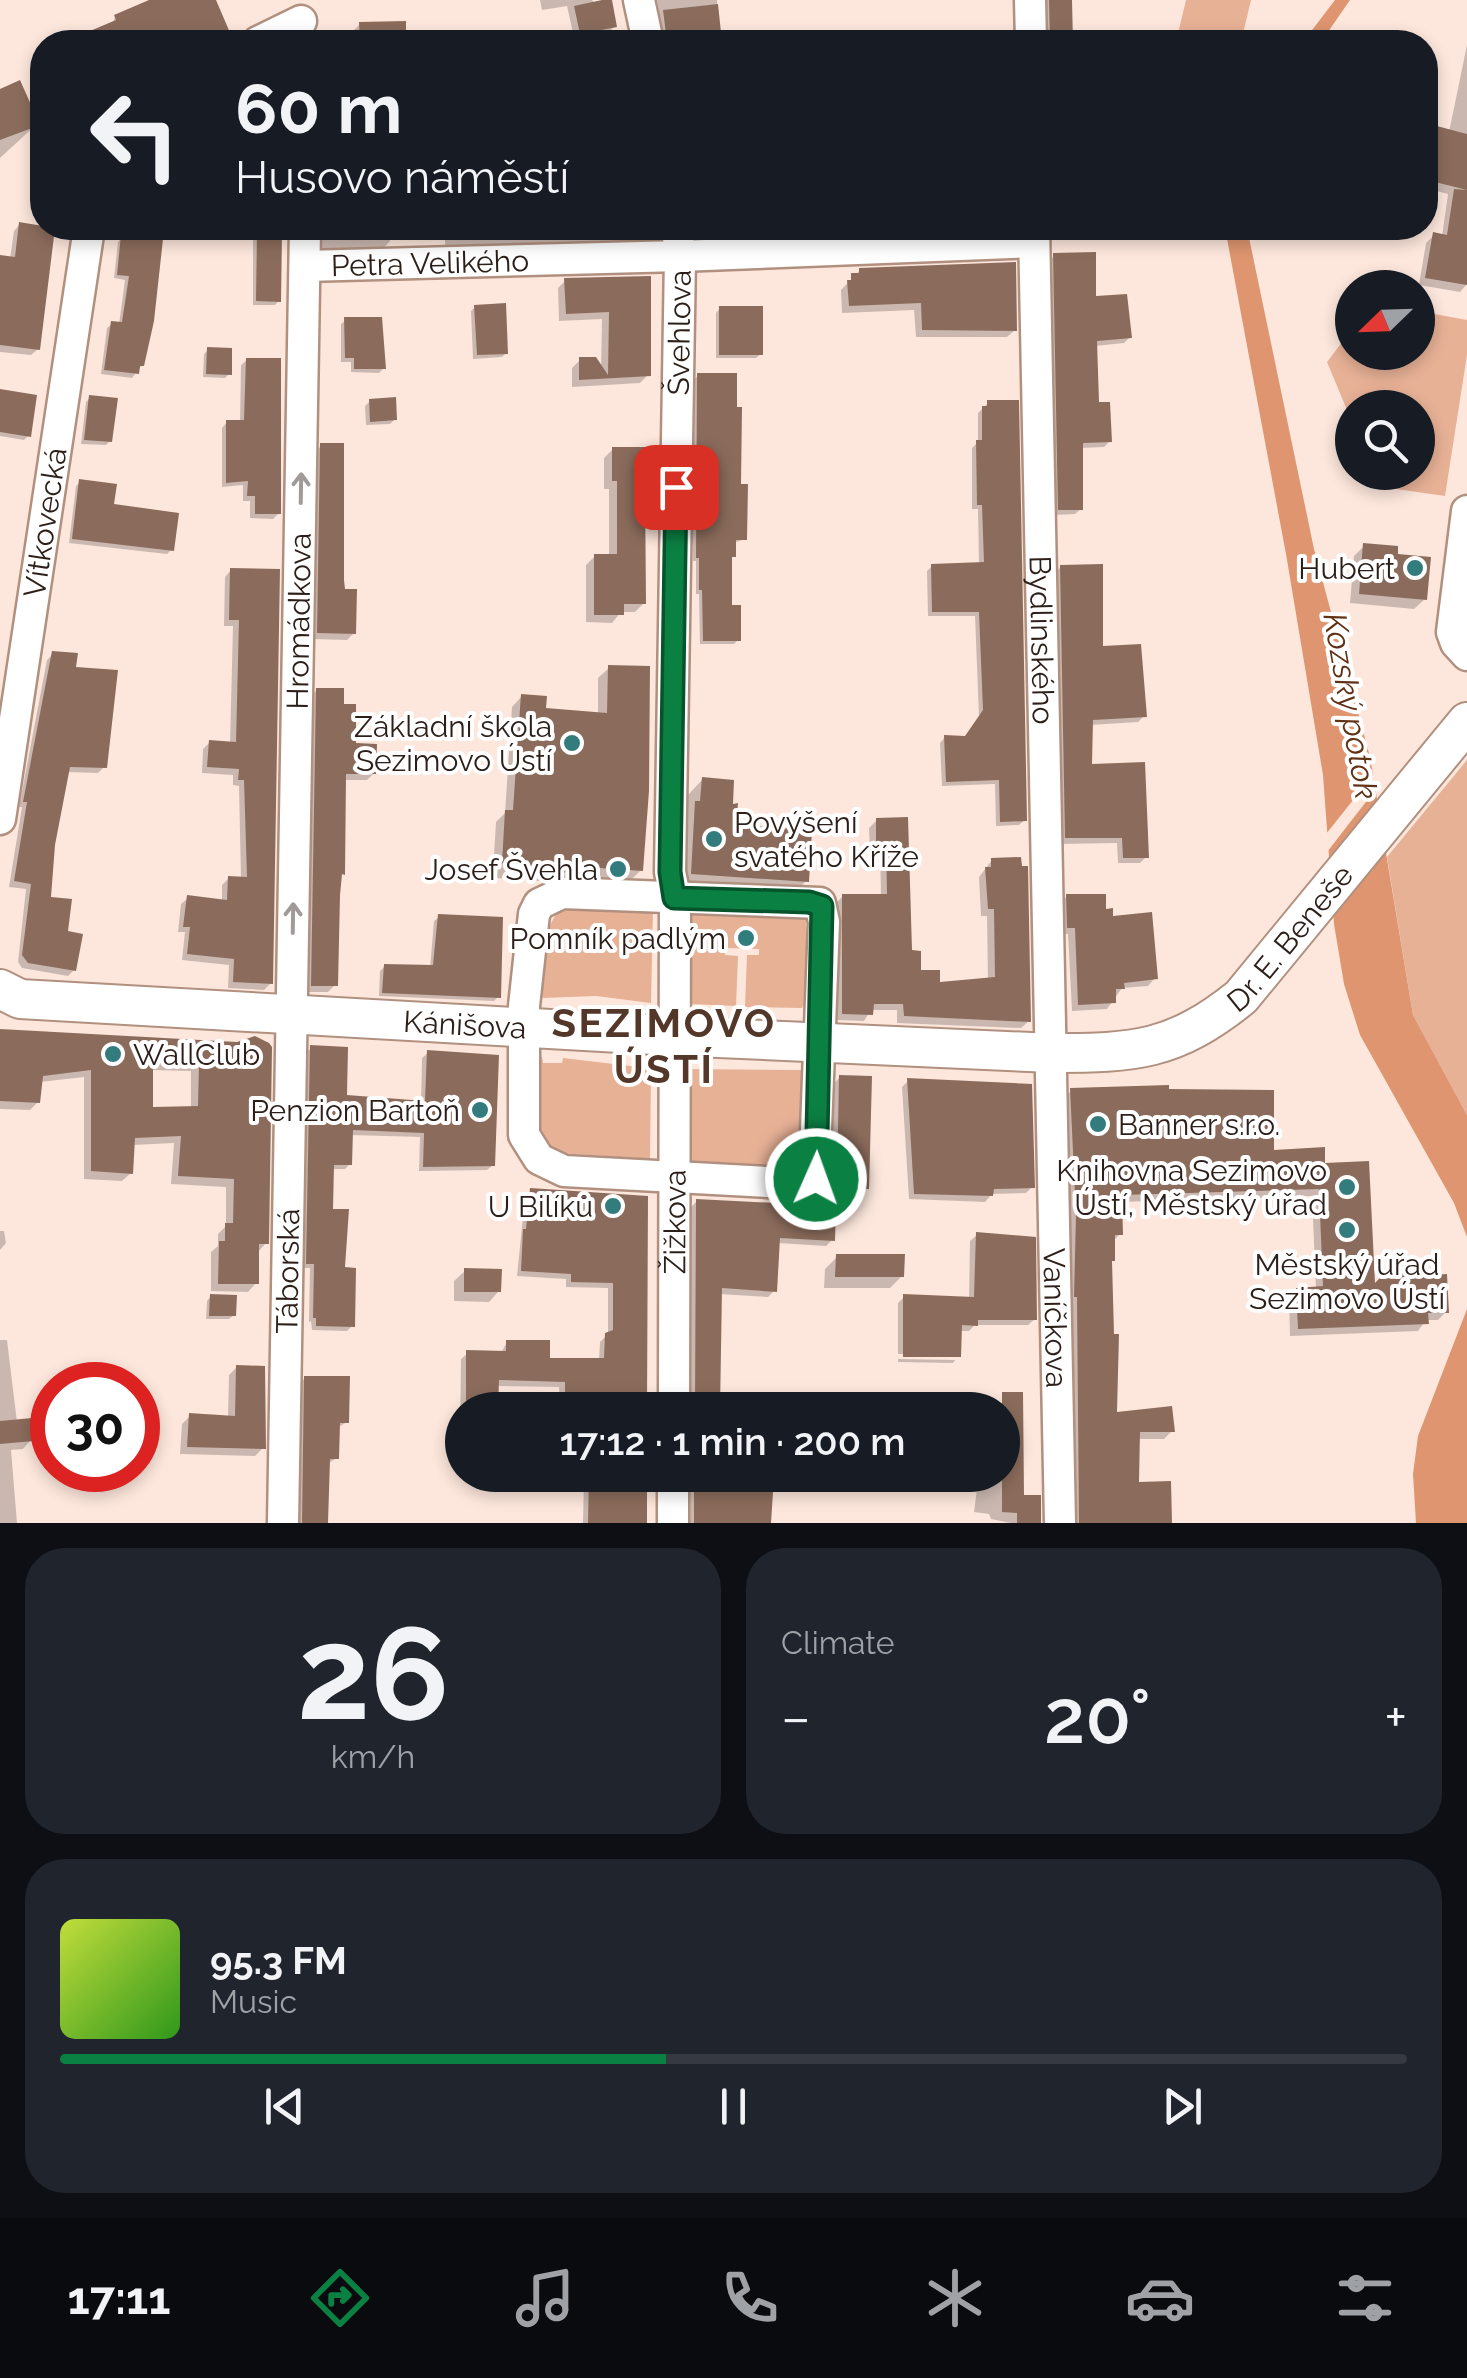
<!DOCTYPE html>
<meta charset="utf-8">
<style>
body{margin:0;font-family:Raleway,sans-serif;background:#20242c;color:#f1f3f6;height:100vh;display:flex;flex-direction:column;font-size:38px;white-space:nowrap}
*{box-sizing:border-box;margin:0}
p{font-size:32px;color:#9ea1a6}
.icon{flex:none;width:55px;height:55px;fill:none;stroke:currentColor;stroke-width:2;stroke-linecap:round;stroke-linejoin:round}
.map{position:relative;height:1523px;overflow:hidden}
.sheet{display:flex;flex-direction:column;gap:25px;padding:25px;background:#0d0f14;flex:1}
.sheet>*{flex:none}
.guide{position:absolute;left:30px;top:30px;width:1408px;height:210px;border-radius:40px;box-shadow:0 5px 15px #0003;background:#171b24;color:#f1f3f6;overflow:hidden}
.needle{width:65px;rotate:247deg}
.tools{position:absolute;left:1335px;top:270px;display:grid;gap:20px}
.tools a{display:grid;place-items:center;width:100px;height:100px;border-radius:50%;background:#171b24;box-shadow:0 5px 15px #0003;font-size:50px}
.speed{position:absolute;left:30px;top:1362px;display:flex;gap:20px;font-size:50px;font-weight:700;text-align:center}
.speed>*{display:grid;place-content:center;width:130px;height:130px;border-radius:50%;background:#171b24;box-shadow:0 5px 15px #0003;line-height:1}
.speed .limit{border:15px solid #d22;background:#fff;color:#111}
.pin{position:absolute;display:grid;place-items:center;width:85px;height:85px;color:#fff;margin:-42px;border-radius:20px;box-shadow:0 5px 15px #0006}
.me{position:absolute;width:110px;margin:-55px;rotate:2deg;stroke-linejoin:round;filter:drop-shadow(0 0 8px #0008)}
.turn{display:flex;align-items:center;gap:35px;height:210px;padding:0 40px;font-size:45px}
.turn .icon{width:130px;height:130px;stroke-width:2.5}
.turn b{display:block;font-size:70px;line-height:85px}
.big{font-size:75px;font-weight:600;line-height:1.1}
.sheet .card{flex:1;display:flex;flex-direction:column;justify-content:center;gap:15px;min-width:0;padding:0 35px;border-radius:40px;background:#20242c}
.sheet .dial{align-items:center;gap:0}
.dial b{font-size:130px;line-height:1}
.song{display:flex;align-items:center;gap:30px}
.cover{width:120px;height:120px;border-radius:15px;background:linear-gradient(135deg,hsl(70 70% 55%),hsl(110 70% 35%))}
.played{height:10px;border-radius:5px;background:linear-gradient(90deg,#0b8043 45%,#363941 45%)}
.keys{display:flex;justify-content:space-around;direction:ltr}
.heat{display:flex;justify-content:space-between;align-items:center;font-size:55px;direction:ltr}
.sheet .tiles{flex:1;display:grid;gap:25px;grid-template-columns:1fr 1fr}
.card:last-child{grid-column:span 2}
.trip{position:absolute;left:445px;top:1392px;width:575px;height:100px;border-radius:50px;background:#171b24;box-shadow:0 5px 15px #0003;font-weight:600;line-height:100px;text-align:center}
.tabs{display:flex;height:160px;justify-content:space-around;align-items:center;background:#090b0e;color:#9ea1a6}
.tabs .icon{width:70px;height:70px}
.tabs .selected{color:#0b8043}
.tabs b{font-size:45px;color:#f1f3f6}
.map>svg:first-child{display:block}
.green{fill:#e7b196}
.water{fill:#de9570}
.pier{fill:#fde7dc}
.shadow{fill:#0003;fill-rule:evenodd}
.building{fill:#8b6c5c;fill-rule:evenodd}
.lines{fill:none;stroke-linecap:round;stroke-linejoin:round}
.minor-casing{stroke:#b1907f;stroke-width:35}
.tertiary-casing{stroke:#b1907f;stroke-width:42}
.minor{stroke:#fff;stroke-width:30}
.tertiary{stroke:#fff;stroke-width:38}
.oneway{stroke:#a09a98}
.route-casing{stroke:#07532c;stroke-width:25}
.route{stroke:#0b8043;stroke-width:18}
.poi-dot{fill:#337c7e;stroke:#fff;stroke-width:4}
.labels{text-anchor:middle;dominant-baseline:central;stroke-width:8;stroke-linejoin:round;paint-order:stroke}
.street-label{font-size:30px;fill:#2c1f19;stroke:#fff}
.poi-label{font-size:30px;fill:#2c1f19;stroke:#fff;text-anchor:end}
.water-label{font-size:32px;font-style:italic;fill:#613116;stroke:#fff}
.district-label{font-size:40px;font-weight:bold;letter-spacing:2.5px;fill:#533729;stroke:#fff}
</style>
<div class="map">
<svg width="1467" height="1523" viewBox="0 0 1467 1523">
<rect width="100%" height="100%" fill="#fde7dc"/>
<path class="green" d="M1186 0H1251L1241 42H1176Z
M1418 311 1467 320V355L1445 496 1382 487 1375 473 1418 472V408H1352V422L1327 362 1352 329V352H1418Z
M1467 760V1115L1413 1015 1387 857Z
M559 908 653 909 651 1003 596 996 543 998 540 993 546 933Z
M687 913 806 914V1001L802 1008 745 1007 747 955H759V949L725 948V955L738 956 736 1006 689 1004Z
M534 1056 542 1057 543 1063H562L563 1058 639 1067 640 1063 647 1064 651 1070 650 1159 558 1153C526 1135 535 1089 534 1056Z
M686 1069 803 1070V1141C780 1179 725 1165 686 1165Z"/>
<path class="water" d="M1335 0H1350L1321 42H1303Z
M1225 228H1247L1314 549 1370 757 1413 1015 1467 1115V1237L1454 1203 1360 1035 1344 984 1334 924 1323 775 1286 554Z
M1467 1309V1523H1416L1413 1474 1418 1436Z"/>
<path class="pier" d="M1377 770 1379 785 1324 856 1322 839Z"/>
<path class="shadow" d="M156 0H213L225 42H70L112 25 115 17Z
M540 0H592L614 27 607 34 609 42H575L567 6 542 10Z
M657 0H717L720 42H647L645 31 660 17Z
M1042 0H1070L1071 42H1043Z
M403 23 404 42H353V31L360 24Z
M1467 45V284L1460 292 1419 285 1426 243 1434 235 1442 236 1448 194 1425 188V137L1434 128 1449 132Z
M0 92 37 124 0 158Z
M20 224 38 349 31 355 0 352V258L10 259 14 231Z
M316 228H390V241L383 249 317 250Z
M438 228H648V237L641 244 445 248V230H438Z
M676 228H744L727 244 678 249Z
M799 228H872L866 234 800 237Z
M917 228H1008L918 233Z
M258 234 279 301 275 305H253V238Z
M122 237 160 242 142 365 132 378 101 374 107 328 112 324 119 325 125 280 114 278 118 242Z
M1054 256 1130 337 1124 343 1095 346 1097 404 1110 441 1104 447 1080 448 1081 509 1075 514 1054 515 1048 262Z
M860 270 1015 330 1007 337H916L914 310 842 313 841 290Z
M649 278 648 375 640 383 572 387V368L580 360 601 370 602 319 559 321 558 288 566 280Z
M475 307 506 353 502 357 473 359 471 311Z
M720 308 761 354 756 358H716V313Z
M346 320 384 368 379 373 351 372V362H341V324Z
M208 350 229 374 225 378 203 377 204 354Z
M247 360 279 513 273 519 250 518V501H243V485L222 487V428L227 422H240L241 365Z
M698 376 734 409 745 539 734 543V556L729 560 730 607 738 640 734 644H700L699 594H696V561H693V380Z
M0 392 28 436 24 440 0 436Z
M90 398 110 441 106 445 81 444 86 402Z
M370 401 395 419 390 424 366 425 365 406Z
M988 403 1025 820 1019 825 996 826 995 784 942 786 940 743 945 737 964 738 979 717 975 616H928L927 571 932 566 979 565 978 509H972V448L978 442V413Z
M321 446 342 580 354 633 347 640 311 639 314 453Z
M613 449 648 480 643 485 644 603 635 612H621L612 623 586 622V565L595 556H609V489H604V458Z
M80 482 111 506 172 549 167 554 69 543 76 486Z
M1364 546 1425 599 1414 609 1350 603 1354 556Z
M1061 567 1101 649 1144 716 1138 722 1090 725V766L1146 857 1140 863H1118L1117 843 1060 844 1054 573Z
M231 570 278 571 271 983 264 990 228 988 229 965 182 960 185 932H178L181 904 188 898 222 902V885L229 878 241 879 239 786 233 785V775L202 773 203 749 210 742 230 744 233 626H224L225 577Z
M53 654 73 669 104 767 98 773 67 772 53 844 48 899 65 933 74 970 68 976 22 968 18 962 26 889 9 887 22 807H19L47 660Z
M609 668 641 870 631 880 563 876 557 882 496 878V872H493L496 822 505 813 512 707 522 696 543 711 598 715V678Z
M317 690 341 706 353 746 374 773 367 780H343V874L340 876 335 985 328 992H305L310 697Z
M702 780 734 827 806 881 792 895 677 887 681 818 686 813 688 795Z
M877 820H905L909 953 918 972 938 984 988 980 987 916H981L979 877 992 860 1029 1021 1021 1028 897 1023V1010H871L864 1021 836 1020V903L843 896 881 897 880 850H870L869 828Z
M1067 896 1103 911 1110 919 1155 978 1148 986 1122 988 1107 1009 1072 1011 1068 934H1061L1060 903Z
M439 917 498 997 494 1001 379 996 380 971 385 966 430 968 434 921Z
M0 1032 238 1045 266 1243 257 1253 256 1283 248 1292 211 1291V1252L218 1246V1234L226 1226V1187L171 1184 174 1143 132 1145 131 1173 122 1181 84 1179V1077L40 1082 38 1102 30 1110 0 1109ZM151 1070 191 1071V1109H150Z
M311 1048 345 1098 421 1103 422 1058 428 1053 493 1165 487 1170 419 1171 420 1137 351 1135 350 1164 345 1169H332L330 1211 352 1326 347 1331 312 1330 311 1321 309 1322 310 1268H302L306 1053Z
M840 1077 866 1188 856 1198 828 1197 830 1088Z
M908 1081 1032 1187 1026 1193 992 1194 985 1202 909 1199 902 1087Z
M1071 1091 1323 1165 1373 1289 1446 1312 1438 1320H1426L1418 1331 1290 1336 1289 1298 1297 1290 1316 1289 1312 1196 1120 1202V1234L1112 1242 1110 1262 1115 1415 1172 1431 1164 1439H1137L1136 1484 1169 1523H1072L1063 1099Z
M531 1191 646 1198 645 1410H560L559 1387 496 1386V1410H462L460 1434 461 1359 468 1353H501L507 1342 547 1360H599L600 1342 608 1334V1288L566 1287V1279L517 1276 525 1197Z
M697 1201 832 1240 826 1246 778 1243 774 1291 768 1297 719 1294 717 1401H734V1408L739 1410H690L691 1207Z
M0 1231H4L6 1243 0 1250V1270Z
M977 1235 1035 1319 1028 1325H975L969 1331H959L956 1359V1355L898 1354V1303L904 1297 969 1299 970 1241Z
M837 1257 902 1276 890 1288H824L825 1269Z
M465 1271 499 1291 489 1302 454 1301V1281Z
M211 1296 234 1315 229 1319H206L207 1301Z
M0 1340H7L17 1422 31 1440 23 1449 11 1450 17 1523H0Z
M898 1359 955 1360 953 1363 898 1362Z
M237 1367 263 1448 255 1456 180 1454 182 1424 190 1416 228 1418 229 1375Z
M305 1378 347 1422 337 1428V1458L327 1464 326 1523H295L299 1384Z
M846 1394 893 1395V1410H833Z
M584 1475H645V1523H583Z
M690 1475H733L732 1492 769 1523H690Z
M970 1475H1002L1022 1497H1038L1041 1523H1010L991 1519 989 1514 974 1512 978 1481H970Z"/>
<path class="building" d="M149 0H216L234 42H64L116 20 114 15Z
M602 0H612L617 27 580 34 574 6Z
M1049 0H1072L1073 42H1050Z
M718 4 722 42H667L663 10Z
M406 21V42H360L359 22Z
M20 80 40 125 0 140V89Z
M1433 125 1467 134V190L1427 180 1431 163 1425 162V132L1431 133Z
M1454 189 1467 190V285L1425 278 1433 232 1447 235Z
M19 222 55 228 40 350 0 345V255L15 257Z
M563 228H650L651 238 563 240Z
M257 232H282L281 302 256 301Z
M121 235 163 239 154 321 144 366H140L139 374 104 370 111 321 122 322 129 276 117 275Z
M1096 252V296L1127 294 1132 338 1097 341 1099 402H1110L1112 442 1083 443V510H1058L1053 253Z
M1016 262 1017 331 922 330 921 303 849 306 847 280H851V273H859V268Z
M651 276V376L579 380V357H596L608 375 609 312 566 314 564 278Z
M506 303 508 354 477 355 474 305Z
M719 306H763V355H719Z
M344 317H382L386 369H354V358H345Z
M207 347 232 348V375L206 374Z
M246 358H281V514H255V496H247L248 481 226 483V420H244Z
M697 373H737V407H742L741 484H748L747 540H736V557H732V605H741V641H703L702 590H699V558H696Z
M0 389 37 395 31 437 0 432Z
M89 395 118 398 112 442 84 440Z
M396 397 397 420 370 422 369 399Z
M987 400H1019L1027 821 1000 822 999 780 946 782 944 735 965 736 983 710 979 612H932L931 564 984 562 982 505H977L976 440H982V406H987Z
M320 443H344V580L345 589H357L356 634 317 633Z
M612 447H650V481H645L646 604H624V615H594V554H617V481H612Z
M79 479 117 484 114 504 179 513 174 551 72 539Z
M1363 543 1398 546V554L1431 557 1427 600 1359 594Z
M1103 564V646L1141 644 1147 717 1093 720 1092 764 1145 762 1149 858H1123L1122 838H1065L1060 565Z
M230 568 280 569 273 984 233 982 234 959 187 954 190 927H183L187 895 227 900 228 876 247 877 244 780H238L239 769 207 767 209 740 236 742 239 620H229Z
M52 651 78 653 76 667 118 670 107 768 70 767 55 845 51 897 72 899 68 931 83 934 76 971 28 963 22 955 31 884 14 881 27 802H23Z
M608 665 650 666 649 791 643 871 570 866V873L505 869V863H502L505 810H513L521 694 547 696 546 708 607 713Z
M316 688H344V704H356V743L377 744 376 774H346L345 875 342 874 340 895 338 986H311Z
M702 777 734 780 733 804 738 803 736 825 812 830 809 882 691 874 695 801H700Z
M908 817 912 950 921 951V970H940V982L995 977 994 909H988L985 867H991V858L1021 857 1022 866H1028L1031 1022 904 1016 903 1004H874L873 1015 842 1014V894H887L886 843 876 844V818Z
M1066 894H1106V909L1113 908V916L1152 912 1158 979 1124 983 1125 989H1116V1003L1078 1005 1075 928H1067Z
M438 914 503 917 501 998 382 993 384 964 433 965Z
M0 1029 237 1042 255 1036 269 1043 272 1047 269 1244H259V1284H218L219 1241H225V1223H233L234 1179 178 1176 181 1136 135 1138 133 1174 91 1171V1070L43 1076 40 1103 0 1101ZM153 1062 199 1064 198 1106 153 1107Z
M310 1045 348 1047 347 1095 425 1101 427 1050 499 1055 495 1166 423 1167 424 1133 353 1130 352 1165H334L333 1209H349L345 1267 356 1268 355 1327 316 1326V1318H313L314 1264H306Z
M839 1075 872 1076 869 1189 837 1188Z
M907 1078 1032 1084 1035 1188 994 1189 993 1196 914 1194Z
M1169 1085V1089L1274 1090V1150L1325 1147V1163L1369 1161 1375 1283 1397 1260 1413 1276 1447 1274 1449 1313H1428L1429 1324 1298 1329 1296 1288 1323 1286 1319 1189 1122 1195 1123 1235H1115V1261H1112L1114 1334H1119L1117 1412 1172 1406 1175 1432H1140L1139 1482 1171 1481 1172 1523H1079L1077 1297H1074L1076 1216 1070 1088Z
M530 1188 648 1196 647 1410H565V1382L499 1380 498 1410H466V1350L506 1351V1340H550V1358H604L605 1333 613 1330V1283L571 1282V1274L521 1271 523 1229H526Z
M696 1199 836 1206 835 1241 780 1238 777 1292 722 1288 720 1410H695Z
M976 1232 1036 1237 1037 1320H978V1326L962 1325 961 1357H903V1294L974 1297Z
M836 1254H905L904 1277H835Z
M464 1268 502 1269 501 1292H464Z
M210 1294 237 1295 236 1316H209Z
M236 1365 265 1366 266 1449 187 1447 189 1413 235 1416Z
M304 1376H350L349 1423H340L339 1459H330L328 1523H302Z
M1002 1392H1023L1024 1495H1041V1523H1017V1513L1002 1512Z
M32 1418 34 1441 0 1444V1421Z
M589 1475H647V1523H588Z
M694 1475H735L734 1490 773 1492 771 1523H694Z"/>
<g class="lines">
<defs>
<g id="minor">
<path d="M639 0 648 42"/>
<path d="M1030 0 1031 42"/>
<path d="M258 42 301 21"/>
<path id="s1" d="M1034 228 1060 1523"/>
<path id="s2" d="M305 266 680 256 1034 242"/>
<path d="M1467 511 1452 632 1456 643 1467 655"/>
<path id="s3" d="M0 819 89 228"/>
<path d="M562 893 820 903 824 922 814 1181 804 1184 564 1171 539 1159 524 1135V1006L534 914 539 904Z"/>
<path id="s4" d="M674 1410 675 897 670 872 680 256 677 228"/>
<path id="s5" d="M283 1523 305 228"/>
<path d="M673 1523V1475"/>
</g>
<g id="tertiary">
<path id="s6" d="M0 989 20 999 673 1036 1052 1053C1135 1053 1174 1051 1241 997L1467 722"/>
</g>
</defs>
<use href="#minor" class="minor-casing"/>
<use href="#tertiary" class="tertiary-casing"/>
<use href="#minor" class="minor"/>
<use href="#tertiary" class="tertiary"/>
</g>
<defs><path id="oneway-shaft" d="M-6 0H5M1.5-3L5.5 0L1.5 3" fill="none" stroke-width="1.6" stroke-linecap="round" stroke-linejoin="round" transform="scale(2.5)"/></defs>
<g class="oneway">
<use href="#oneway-shaft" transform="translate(301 488) rotate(-89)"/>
<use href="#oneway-shaft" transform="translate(293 918) rotate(-89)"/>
</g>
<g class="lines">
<defs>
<path id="route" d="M676 487 670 872 674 898 809 902 822 906 816 1179"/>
</defs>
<use href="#route" class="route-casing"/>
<use href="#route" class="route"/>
</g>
<g class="poi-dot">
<circle cx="1415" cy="568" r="10"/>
<circle cx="572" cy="743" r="10"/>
<circle cx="714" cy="839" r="10"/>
<circle cx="618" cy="869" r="10"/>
<circle cx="746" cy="938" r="10"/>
<circle cx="113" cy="1054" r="10"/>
<circle cx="480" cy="1110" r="10"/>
<circle cx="1098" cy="1124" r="10"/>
<circle cx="1347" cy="1187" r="10"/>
<circle cx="613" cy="1206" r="10"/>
<circle cx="1347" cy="1230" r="10"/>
</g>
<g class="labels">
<g class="street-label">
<text stroke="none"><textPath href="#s2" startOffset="125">Petra Velikého</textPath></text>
<text stroke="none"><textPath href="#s4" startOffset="1078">Švehlova</textPath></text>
<text stroke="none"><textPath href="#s3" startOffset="300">Vítkovecká</textPath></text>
<text stroke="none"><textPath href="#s5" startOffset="902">Hromádkova</textPath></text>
<text stroke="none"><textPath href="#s1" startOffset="412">Bydlinského</textPath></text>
<text stroke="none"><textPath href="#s6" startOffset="1335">Dr. E. Beneše</textPath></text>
<text stroke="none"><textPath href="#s6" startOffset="468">Kánišova</textPath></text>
<text stroke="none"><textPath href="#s4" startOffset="188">Žižkova</textPath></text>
<text stroke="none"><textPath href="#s5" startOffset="252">Táborská</textPath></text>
<text stroke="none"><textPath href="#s1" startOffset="1090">Vaníčkova</textPath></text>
</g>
<g class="poi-label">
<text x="1395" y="568">Hubert</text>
<text x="552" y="726">Základní škola<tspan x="552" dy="34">Sezimovo Ústí</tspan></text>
<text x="734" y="822" text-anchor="start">Povýšení<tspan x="734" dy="34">svatého Kříže</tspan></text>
<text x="598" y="869">Josef Švehla</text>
<text x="726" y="938">Pomník padlým</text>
<text x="133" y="1054" text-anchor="start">WallClub</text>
<text x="460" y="1110">Penzion Bartoň</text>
<text x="1118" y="1124" text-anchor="start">Banner s.r.o.</text>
<text x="1327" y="1170">Knihovna Sezimovo<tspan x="1327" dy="34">Ústí, Městský úřad</tspan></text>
<text x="593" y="1206">U Bilíků</text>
<text x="1347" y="1264" text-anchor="middle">Městský úřad<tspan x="1347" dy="34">Sezimovo Ústí</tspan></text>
</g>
<g class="water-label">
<text transform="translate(1351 706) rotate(80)">Kozský potok</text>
</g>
<g class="district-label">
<text x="664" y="1022">SEZIMOVO<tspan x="664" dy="46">ÚSTÍ</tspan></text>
</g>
</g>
</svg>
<div class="tools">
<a><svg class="needle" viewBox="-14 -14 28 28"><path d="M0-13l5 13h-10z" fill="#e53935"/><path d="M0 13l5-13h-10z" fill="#9ea1a6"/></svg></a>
<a><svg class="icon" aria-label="search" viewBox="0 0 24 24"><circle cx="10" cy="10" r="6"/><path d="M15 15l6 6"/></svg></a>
</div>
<div class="speed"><div class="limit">30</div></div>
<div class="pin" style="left:676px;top:487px;background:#d93025"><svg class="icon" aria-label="arrive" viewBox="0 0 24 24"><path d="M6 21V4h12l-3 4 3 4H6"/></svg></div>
<svg class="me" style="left:816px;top:1179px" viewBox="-20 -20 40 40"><circle r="17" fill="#0b8043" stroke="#fff" stroke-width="3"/><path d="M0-11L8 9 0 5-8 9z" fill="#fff"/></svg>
<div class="trip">17:12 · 1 min · 200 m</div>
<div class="guide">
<div class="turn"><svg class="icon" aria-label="left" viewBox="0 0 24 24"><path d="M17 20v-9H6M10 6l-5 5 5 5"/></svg><div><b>60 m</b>Husovo náměstí</div></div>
</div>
</div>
<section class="sheet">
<div class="tiles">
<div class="card dial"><b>26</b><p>km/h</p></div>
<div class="card"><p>Climate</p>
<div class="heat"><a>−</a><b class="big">20°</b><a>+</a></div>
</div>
<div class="card">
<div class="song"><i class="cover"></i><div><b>95.3 FM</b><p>Music</p></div></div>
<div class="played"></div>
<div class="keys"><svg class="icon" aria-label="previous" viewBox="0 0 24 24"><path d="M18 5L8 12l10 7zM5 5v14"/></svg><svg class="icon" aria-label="pause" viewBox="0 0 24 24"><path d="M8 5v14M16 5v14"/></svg><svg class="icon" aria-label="next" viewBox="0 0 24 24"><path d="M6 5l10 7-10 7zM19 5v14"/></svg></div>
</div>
</div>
</section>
<nav class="tabs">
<b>17:11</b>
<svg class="icon selected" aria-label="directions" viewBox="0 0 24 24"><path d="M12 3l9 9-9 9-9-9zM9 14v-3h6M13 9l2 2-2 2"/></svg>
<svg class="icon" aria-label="music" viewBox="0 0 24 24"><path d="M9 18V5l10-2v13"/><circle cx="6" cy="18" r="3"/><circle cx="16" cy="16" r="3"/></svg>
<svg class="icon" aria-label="phone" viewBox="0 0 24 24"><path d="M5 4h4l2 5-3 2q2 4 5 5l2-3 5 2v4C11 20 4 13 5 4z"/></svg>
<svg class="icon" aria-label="climate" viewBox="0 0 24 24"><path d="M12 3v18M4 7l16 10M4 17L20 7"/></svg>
<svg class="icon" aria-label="car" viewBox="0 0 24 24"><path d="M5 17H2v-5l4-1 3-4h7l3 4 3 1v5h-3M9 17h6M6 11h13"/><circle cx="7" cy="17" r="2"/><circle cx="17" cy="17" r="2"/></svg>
<svg class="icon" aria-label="filters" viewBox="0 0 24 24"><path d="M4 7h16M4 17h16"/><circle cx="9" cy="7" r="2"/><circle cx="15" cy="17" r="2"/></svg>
</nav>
